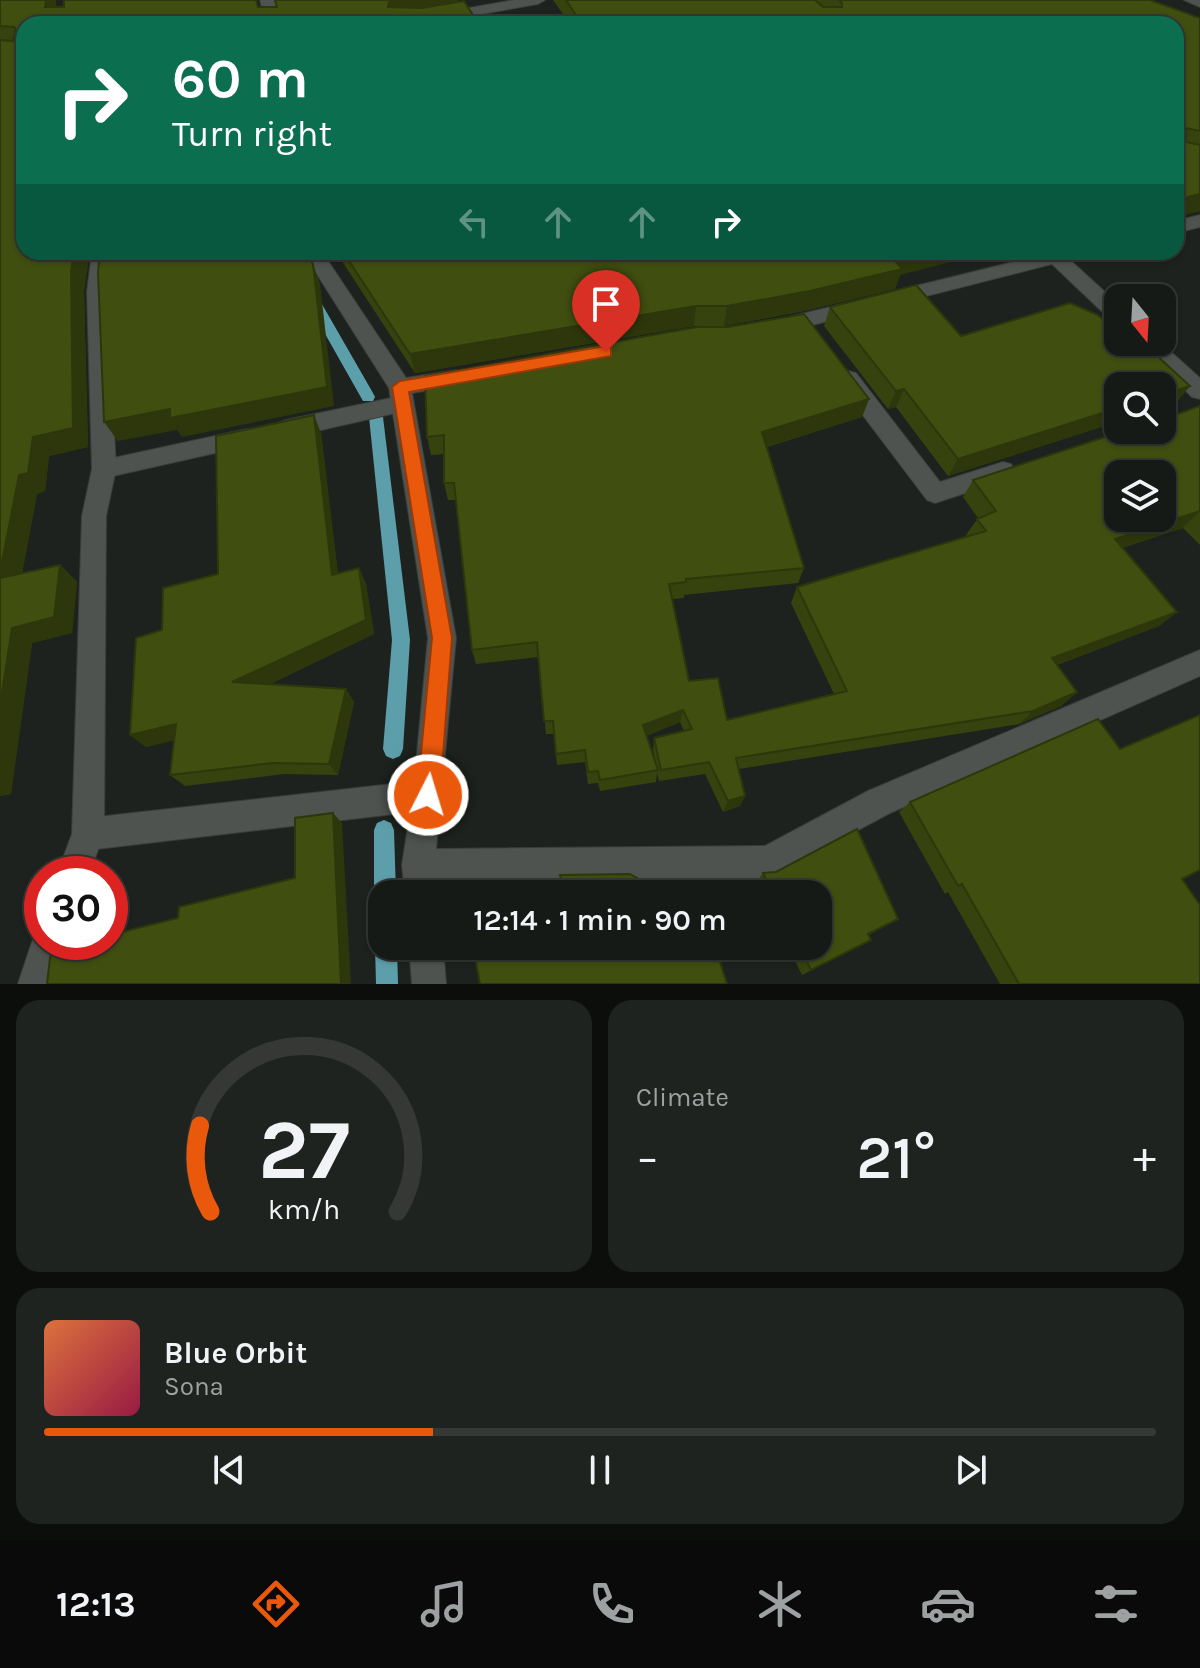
<!DOCTYPE html>
<meta charset="utf-8">
<style>
body{margin:0;font-family:Karla,sans-serif;background:#1f231f;color:#f1f3f6;height:100vh;display:flex;flex-direction:column;font-size:30px;white-space:nowrap}
*{box-sizing:border-box;margin:0}
p{font-size:26px;color:#9ea1a1}
.icon{flex:none;width:44px;height:44px;fill:none;stroke:currentColor;stroke-width:2;stroke-linecap:round;stroke-linejoin:round}
.map{position:relative;height:984px;overflow:hidden}
.panel{display:flex;flex-direction:column;gap:16px;padding:16px;background:#0c0e0c;flex:1}
.panel>*{flex:none}
.top-card{position:absolute;left:16px;top:16px;width:1168px;height:244px;border-radius:24px;box-shadow:0 2px 6px #0004,0 0 0 2px #353835;background:#0b6e4f;color:#fff;overflow:hidden}
.needle{width:52px;rotate:162deg}
.fabs{position:absolute;left:1104px;top:284px;display:grid;gap:16px}
.fabs a{display:grid;place-items:center;width:72px;height:72px;border-radius:16px;background:#161a16;box-shadow:0 2px 6px #0004,0 0 0 2px #353835;font-size:40px}
.speed{position:absolute;left:24px;top:856px;display:flex;gap:16px;font-size:40px;font-weight:700;text-align:center}
.speed>*{display:grid;place-content:center;width:104px;height:104px;border-radius:50%;background:#161a16;box-shadow:0 2px 6px #0004,0 0 0 2px #353835;line-height:1}
.speed .limit{border:12px solid #d22;background:#fff;color:#111}
.pin{position:absolute;display:grid;place-items:center;width:68px;height:68px;color:#fff;margin:-82px -34px;border-radius:50% 50% 50% 0;rotate:-45deg;box-shadow:0 0 8px #0007}
.pin .icon{rotate:45deg}
.me{position:absolute;width:88px;margin:-44px;rotate:5deg;stroke-linejoin:round;filter:drop-shadow(0 0 6px #0008)}
.turn{display:flex;align-items:center;gap:28px;height:168px;padding:0 24px;font-size:36px}
.turn .icon{width:104px;height:104px;stroke-width:2.5}
.turn b{display:block;font-size:56px;line-height:68px}
.lanes{display:flex;align-items:center;height:76px;padding:0 24px;background:#0003;justify-content:center;gap:40px;direction:ltr}
.lanes .off{opacity:.35}
.big{font-size:60px;font-weight:600;line-height:1.1}
.panel .widget{flex:1;display:flex;flex-direction:column;justify-content:center;gap:12px;min-width:0;padding:0 28px;border-radius:24px;background:#1f231f}
.panel .dial{align-items:center;gap:0}
.dial svg{height:208px;overflow:visible;fill:none;stroke:#353835;stroke-width:7;stroke-linecap:round;text-anchor:middle}
.dial text{fill:#f1f3f6;stroke:none}
.song{display:flex;align-items:center;gap:24px}
.cover{width:96px;height:96px;border-radius:12px;background:linear-gradient(135deg,hsl(20 70% 55%),hsl(340 70% 35%))}
.played{height:8px;border-radius:4px;background:linear-gradient(90deg,#ea580c 35%,#353835 35%)}
.keys{display:flex;justify-content:space-around;direction:ltr}
.heat{display:flex;justify-content:space-between;align-items:center;font-size:44px;direction:ltr}
.panel .tiles{flex:1;display:grid;gap:16px;grid-template-columns:1fr 1fr}
.widget:last-child{grid-column:span 2}
.trip{position:absolute;left:368px;top:880px;width:464px;height:80px;border-radius:24px;background:#161a16;box-shadow:0 2px 6px #0004,0 0 0 2px #353835;font-weight:600;line-height:80px;text-align:center}
.tab-bar{display:flex;height:128px;justify-content:space-around;align-items:center;background:#090a09;color:#9ea1a1}
.tab-bar .icon{width:56px;height:56px}
.tab-bar .current{color:#ea580c}
.tab-bar b{font-size:36px;color:#f1f3f6}
.map>svg:first-child{display:block}
.lines{fill:none;stroke-linecap:round;stroke-linejoin:round}
.stream{fill:#5d9eab;fill-rule:evenodd}
.service-casing{stroke:#3a3e3b;stroke-width:2}
.minor-casing{stroke:#3a3e3b;stroke-width:2}
.tertiary-casing{stroke:#3a3e3b;stroke-width:2}
.service{fill:#4e534f;fill-rule:evenodd}
.minor{fill:#4e534f;fill-rule:evenodd}
.tertiary{fill:#4e534f;fill-rule:evenodd}
.wall{fill:#37430e;fill-rule:evenodd}
.shaded-wall{fill:#2d370b}
.building{fill:#404e10;stroke:#2d370b;stroke-width:2;fill-rule:evenodd}
.route{fill:#ea580c;stroke:#983908;stroke-width:2}
</style>
<div class="map">
<svg width="1200" height="984" viewBox="0 0 1200 984">
<rect width="100%" height="100%" fill="#1d221e"/>
<g class="lines">
<path class="stream" d="M314 298 319 299 373 393 375 397 373 401H363L307 302Z
M376 411 383 417 410 640 403 749 400 756 393 759 386 756 383 749 392 640 369 417Z
M384 820 391 823 394 830 396 894H382V904L377 902 374 894V830L377 823Z
M382 936V946H397L398 984H376L375 946 378 938Z"/>
<defs>
<path id="service" d="M401 396 409 398 412 404 409 410 286 438 278 435 275 429 278 423 286 420Z
M247 429 255 432 258 438 255 444 104 478 96 476 92 469 96 462 104 460Z
M428 780 439 784 443 795 439 806 428 810 88 850 77 845 72 834 77 823 88 818Z"/>
<path id="minor" d="M260 0H274L280 24H266Z
M514 0H545L538 4 425 24H394L401 20Z
M1200 215V227L1176 233V221Z
M92 252H110L107 292 116 469 106 516 104 834 89 874H57L72 834 82 516 92 469 87 292Z
M303 252H322L406 378 457 370 465 372 468 378 465 384 412 393 456 638 436 849 765 846 868 791 1200 650V676L890 813 768 878 436 881 437 894H405L402 865 413 795 428 638 389 388Z
M1041 252H1086L1084 256 1070 260 1118 304V322L1111 320 1052 264 777 334 770 332 767 327 770 322 777 320 1042 255Z
M1137 342H1160L1200 378V399L1192 397Z
M848 371 856 373 940 482 1003 462 1011 464 1015 471 1011 478 935 503 927 500 840 385 837 379 840 373Z
M42 928V942H65L52 984H18L36 930Z
M409 946H443L446 984H412Z"/>
<path id="tertiary" d="M1184 0H1200V7Z"/>
</defs>
<use href="#service" class="service-casing"/>
<use href="#minor" class="minor-casing"/>
<use href="#tertiary" class="tertiary-casing"/>
<use href="#service" class="service"/>
<use href="#minor" class="minor"/>
<use href="#tertiary" class="tertiary"/>
</g>
<path class="wall" d="M0 0H56V7H277L275 0H458V2L473 15 24 24 84 292 88 447 49 456 45 491 37 494 22 573 60 565 77 582 72 633 32 643 11 794 0 796Z
M553 0H1150L1200 18V211L1176 217V24H570Z
M336 252H440V253L900 275 895 289 804 311 724 326H694L415 373Z
M916 285 961 336 1070 303 1098 315 1118 333V342H1142L1190 386 1174 404V411L1178 414 1200 406V545L1183 528 1122 548 1177 612 1159 626 1057 665 1077 692 1061 706 1019 724 739 769 745 796 740 806 723 812 705 774 659 781 657 773 656 782 600 791 598 783 588 784 585 762 557 765 554 734H546L538 657 476 664 472 650 456 500H448L444 483V454L431 455 427 437 425 376 697 327H728L804 314 869 399 862 417 767 447 804 568 798 583 684 595V598L672 599 689 681 718 678 727 720 834 694 791 603 797 587 967 537 966 535 978 518 963 497 973 480 1127 430H1162V386H1118V423L1117 422 948 476 896 407 888 409 824 326 830 307ZM1118 474H1162V518H1118ZM680 722 684 731 654 738 653 750 655 762 646 736Z
M321 433 338 574 359 568 366 584 374 634 268 685 346 689 354 702 338 775 284 774 185 786 170 775 174 740 146 747 130 735 162 630 218 574Z
M1120 749 1182 879 1200 984H1000L948 892 945 894 899 812 910 802Z
M857 829 898 919 869 935 871 940 802 975 788 946H818V894H763L757 881 763 873 776 872Z"/>
<path class="shaded-wall" d="M46 0H56L55 24 45 7Z
M394 0H458L459 7 400 17 388 7 389 2Z
M1200 194V211L1176 217V211L1184 198Z
M74 252H90L84 292 88 447 49 456 45 491 37 494 18 595 0 579V572L19 475 33 437 71 272Z
M918 252H989L900 275 895 289 804 311 724 326 727 306Z
M313 264 320 284 334 406 182 437 177 430 118 441 104 422Z
M696 306 694 326 415 373 410 354Z
M1190 386 1175 404 1162 408 1174 391Z
M904 389 896 407 888 409 896 391Z
M869 399 862 417 758 449 762 432Z
M1118 408 1117 422 948 476 958 459Z
M314 415 321 433 340 591 332 575Z
M1200 511 1183 528 1099 555 1115 539Z
M60 565 77 582 72 633 32 643 11 794 0 796V706L12 628Z
M359 568 366 584 374 634 244 696 232 682Z
M1177 612 1159 626 1037 672 1052 658Z
M346 689 354 702 338 775 329 764Z
M1077 692 1061 706 1019 724 1033 711Z
M683 710 680 722 642 738 643 725Z
M176 724 190 736 146 747 130 735Z
M745 796 740 806 723 812 728 801Z
M333 813 342 823 351 984H341Z"/>
<path class="building" d="M0 0H46L45 7H64V0H256L258 7H277L275 0H394L389 2 388 7 422 8 464 1 473 15 476 24H24V252H74L71 272 73 428 33 437 28 473 19 475 0 572V40L13 41 16 30 14 27 0 26Z
M566 0H815L823 7H842V3L839 0H1150L1200 18V131L1186 128V142L1200 145V194L1184 198 1176 191V24H582Z
M100 252H305L313 264 327 387 170 418V409L104 422 98 272Z
M343 252H440V253L446 252H918L893 258 902 269 810 291 727 306H696L410 354Z
M916 285 961 336 1070 303 1098 315 1118 333V342H1142L1190 386 1174 391V411L1178 414 1200 406V511L1115 539 1177 612 1052 658 1077 692 1033 711 736 758 745 796 728 801 709 762 661 770 654 738 692 729 683 710 643 725 658 770 600 780 598 771 588 772 585 750 556 754 553 721H544L537 642 472 650 454 483H444V435L427 437 425 376 697 327H728L804 314 869 399 762 432 804 568 686 579V582L669 584 689 681 718 678 727 720 847 691 797 587 986 531 977 519 996 511 973 480 1127 430H1162V386H1118V408L958 459 904 389 896 391 830 307ZM1118 474H1162V518H1118Z
M314 415 332 575 359 568 366 620 232 682 346 689 329 764 272 763 170 775 176 724 130 735 136 638 162 630 163 588 218 574 216 436Z
M60 565 54 617 12 628 0 706V578Z
M1200 715V870L1182 879 1200 905V984H1019L962 884 958 886 910 802 1098 719 1120 749Z
M333 813 341 984H47L51 950 84 942H110V935L178 918 179 907 295 878V818Z
M857 829 898 919 868 934 871 940 811 970 799 946H818V894H773L763 873 776 872Z
M630 874 662 892V894H547L564 888 560 875Z
M473 946H715L727 984H480Z"/>
<path class="route" d="M606 346 611 348V356L409 392 452 638 440 795 437 803 428 807 420 803 417 795 432 638 392 387 400 381Z"/>
</svg>
<div class="fabs">
<a><svg class="needle" viewBox="-14 -14 28 28"><path d="M0-13l5 13h-10z" fill="#e53935"/><path d="M0 13l5-13h-10z" fill="#9ea1a1"/></svg></a>
<a><svg class="icon" aria-label="search" viewBox="0 0 24 24"><circle cx="10" cy="10" r="6"/><path d="M15 15l6 6"/></svg></a>
<a><svg class="icon" aria-label="layers" viewBox="0 0 24 24"><path d="M12 4l9 5-9 5-9-5zM3 14l9 5 9-5"/></svg></a>
</div>
<div class="speed"><div class="limit">30</div></div>
<div class="pin" style="left:606px;top:352px;background:#d93025"><svg class="icon" aria-label="arrive" viewBox="0 0 24 24"><path d="M6 21V4h12l-3 4 3 4H6"/></svg></div>
<svg class="me" style="left:428px;top:795px" viewBox="-20 -20 40 40"><circle r="17" fill="#ea580c" stroke="#fff" stroke-width="3"/><path d="M0-11L8 9 0 5-8 9z" fill="#fff"/></svg>
<div class="trip">12:14 · 1 min · 90 m</div>
<div class="top-card">
<div class="turn"><svg class="icon" aria-label="right" viewBox="0 0 24 24"><path d="M7 20v-9h11M14 6l5 5-5 5"/></svg><div><b>60 m</b>Turn right</div></div>
<div class="lanes"><svg class="icon off" aria-label="left" viewBox="0 0 24 24"><path d="M17 20v-9H6M10 6l-5 5 5 5"/></svg><svg class="icon off" aria-label="ahead" viewBox="0 0 24 24"><path d="M12 20V5M6 11l6-6 6 6"/></svg><svg class="icon off" aria-label="ahead" viewBox="0 0 24 24"><path d="M12 20V5M6 11l6-6 6 6"/></svg><svg class="icon" aria-label="right" viewBox="0 0 24 24"><path d="M7 20v-9h11M14 6l5 5-5 5"/></svg></div>
</div>
</div>
<section class="panel">
<div class="tiles">
<div class="widget dial"><svg viewBox="0 0 100 80">
<path d="M14 69A42 42 0 1 1 86 69"/>
<path d="M14 69A42 42 0 0 1 10 36" stroke="#ea580c"/>
<text x="50" y="56" font-size="32" font-weight="700">27</text>
<text x="50" y="72" font-size="11">km/h</text>
</svg></div>
<div class="widget"><p>Climate</p>
<div class="heat"><a>−</a><b class="big">21°</b><a>+</a></div>
</div>
<div class="widget">
<div class="song"><i class="cover"></i><div><b>Blue Orbit</b><p>Sona</p></div></div>
<div class="played"></div>
<div class="keys"><svg class="icon" aria-label="previous" viewBox="0 0 24 24"><path d="M18 5L8 12l10 7zM5 5v14"/></svg><svg class="icon" aria-label="pause" viewBox="0 0 24 24"><path d="M8 5v14M16 5v14"/></svg><svg class="icon" aria-label="next" viewBox="0 0 24 24"><path d="M6 5l10 7-10 7zM19 5v14"/></svg></div>
</div>
</div>
</section>
<nav class="tab-bar">
<b>12:13</b>
<svg class="icon current" aria-label="directions" viewBox="0 0 24 24"><path d="M12 3l9 9-9 9-9-9zM9 14v-3h6M13 9l2 2-2 2"/></svg>
<svg class="icon" aria-label="music" viewBox="0 0 24 24"><path d="M9 18V5l10-2v13"/><circle cx="6" cy="18" r="3"/><circle cx="16" cy="16" r="3"/></svg>
<svg class="icon" aria-label="phone" viewBox="0 0 24 24"><path d="M5 4h4l2 5-3 2q2 4 5 5l2-3 5 2v4C11 20 4 13 5 4z"/></svg>
<svg class="icon" aria-label="climate" viewBox="0 0 24 24"><path d="M12 3v18M4 7l16 10M4 17L20 7"/></svg>
<svg class="icon" aria-label="car" viewBox="0 0 24 24"><path d="M5 17H2v-5l4-1 3-4h7l3 4 3 1v5h-3M9 17h6M6 11h13"/><circle cx="7" cy="17" r="2"/><circle cx="17" cy="17" r="2"/></svg>
<svg class="icon" aria-label="filters" viewBox="0 0 24 24"><path d="M4 7h16M4 17h16"/><circle cx="9" cy="7" r="2"/><circle cx="15" cy="17" r="2"/></svg>
</nav>
